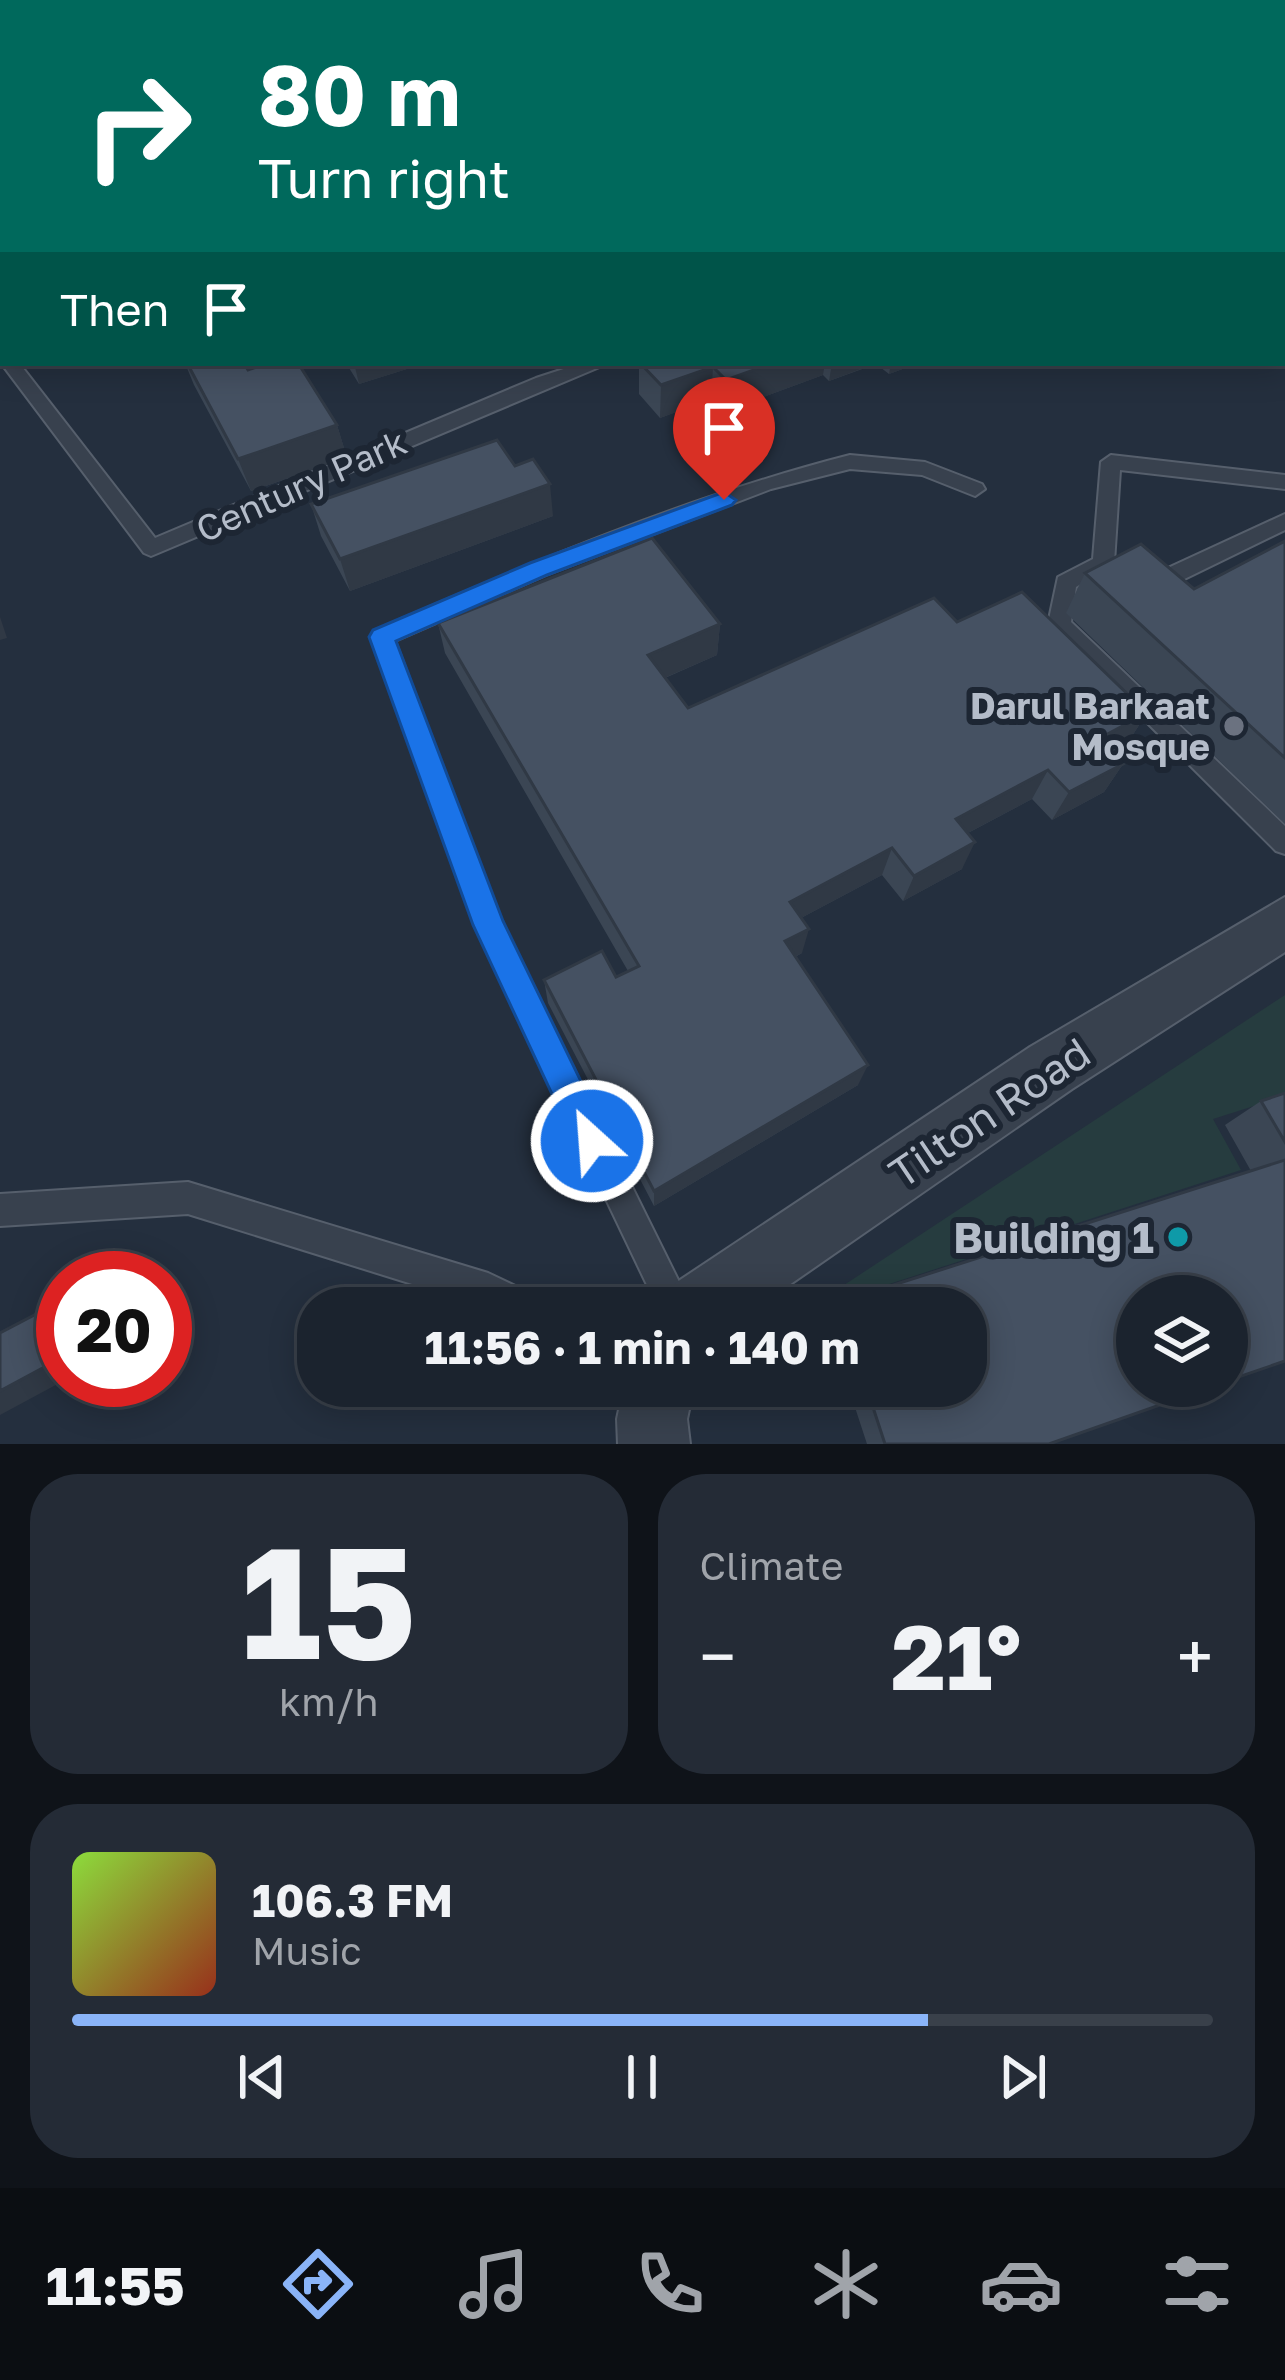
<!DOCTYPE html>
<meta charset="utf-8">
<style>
body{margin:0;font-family:"Golos Text",sans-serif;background:#242b36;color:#f1f3f6;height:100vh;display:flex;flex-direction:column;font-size:45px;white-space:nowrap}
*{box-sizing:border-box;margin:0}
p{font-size:39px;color:#a0a4aa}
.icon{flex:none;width:66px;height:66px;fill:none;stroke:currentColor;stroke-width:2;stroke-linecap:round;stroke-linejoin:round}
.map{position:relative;height:1444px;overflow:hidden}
.side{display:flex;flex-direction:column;gap:30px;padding:30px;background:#0f1319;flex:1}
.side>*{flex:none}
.guide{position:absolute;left:0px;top:0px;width:1287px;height:366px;box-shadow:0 6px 30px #0003,0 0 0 3px #39404a;background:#00695c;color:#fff;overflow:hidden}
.fabs{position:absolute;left:1116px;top:1275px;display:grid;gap:24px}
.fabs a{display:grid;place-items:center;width:132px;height:132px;border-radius:50%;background:#1b232e;box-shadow:0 6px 30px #0003,0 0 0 3px #39404a;font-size:60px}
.speed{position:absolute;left:36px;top:1251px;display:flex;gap:24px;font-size:60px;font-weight:700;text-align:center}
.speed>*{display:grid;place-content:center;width:156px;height:156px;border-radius:50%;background:#1b232e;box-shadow:0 6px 30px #0003,0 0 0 3px #39404a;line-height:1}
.speed .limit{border:18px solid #d22;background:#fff;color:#111}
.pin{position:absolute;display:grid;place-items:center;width:102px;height:102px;color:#fff;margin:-123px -51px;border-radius:50% 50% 50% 0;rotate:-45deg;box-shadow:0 0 12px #0007}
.pin .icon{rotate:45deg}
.me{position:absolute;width:132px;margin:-66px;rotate:334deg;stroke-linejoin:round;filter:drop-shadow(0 0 9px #0008)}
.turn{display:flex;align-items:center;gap:42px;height:252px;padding:0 60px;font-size:54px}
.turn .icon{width:156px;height:156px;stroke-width:2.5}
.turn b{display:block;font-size:84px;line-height:102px}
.then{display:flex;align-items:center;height:114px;padding:0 60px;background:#0003;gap:24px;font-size:45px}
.big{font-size:90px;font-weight:700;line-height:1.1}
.side .tile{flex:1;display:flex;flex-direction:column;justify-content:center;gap:18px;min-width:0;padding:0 42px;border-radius:48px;background:#242b36}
.side .dial{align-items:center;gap:0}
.dial b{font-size:156px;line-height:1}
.song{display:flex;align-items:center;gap:36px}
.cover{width:144px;height:144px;border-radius:18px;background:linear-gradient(135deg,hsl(90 70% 55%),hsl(10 70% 35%))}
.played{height:12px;border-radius:6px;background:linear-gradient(90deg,#8ab4f8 75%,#39404a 75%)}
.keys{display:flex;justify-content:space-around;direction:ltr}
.heat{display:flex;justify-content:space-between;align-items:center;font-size:66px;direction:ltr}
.side .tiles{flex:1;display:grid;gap:30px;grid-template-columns:1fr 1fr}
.tile:last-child{grid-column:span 2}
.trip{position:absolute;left:297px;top:1287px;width:690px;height:120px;border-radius:48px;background:#1b232e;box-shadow:0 6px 30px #0003,0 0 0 3px #39404a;font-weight:700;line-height:120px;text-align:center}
.tabs{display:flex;height:192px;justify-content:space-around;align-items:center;background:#0b0e12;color:#a0a4aa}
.tabs .icon{width:84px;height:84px}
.tabs .selected{color:#8ab4f8}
.tabs b{font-size:54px;color:#f1f3f6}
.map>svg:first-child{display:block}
.green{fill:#263c3f}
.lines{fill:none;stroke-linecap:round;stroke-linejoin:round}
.service-casing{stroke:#565f6c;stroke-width:4}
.minor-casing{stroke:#565f6c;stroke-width:4}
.tertiary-casing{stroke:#565f6c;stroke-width:4}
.secondary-casing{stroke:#565f6c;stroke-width:4}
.service{fill:#38414e;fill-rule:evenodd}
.minor{fill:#38414e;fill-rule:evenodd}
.tertiary{fill:#38414e;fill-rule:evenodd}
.secondary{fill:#465061;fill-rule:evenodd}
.wall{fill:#3b4654}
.shaded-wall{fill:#303945}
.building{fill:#455162;stroke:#303945;stroke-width:3}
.route{fill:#1a73e8;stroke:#114b97;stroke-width:3}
.worship-dot{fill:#6b7280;stroke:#1d2633;stroke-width:4.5}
.culture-dot{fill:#0f9aa8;stroke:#1d2633;stroke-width:4.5}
.labels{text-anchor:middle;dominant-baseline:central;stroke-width:12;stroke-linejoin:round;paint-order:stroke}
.street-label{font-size:36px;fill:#b4bcc9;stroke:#1d2633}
.poi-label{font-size:36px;font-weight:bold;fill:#b4bcc9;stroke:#1d2633;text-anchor:end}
.near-street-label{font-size:42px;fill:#b4bcc9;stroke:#1d2633}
.near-poi-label{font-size:42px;font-weight:bold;fill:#b4bcc9;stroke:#1d2633;text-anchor:end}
</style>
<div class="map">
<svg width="1285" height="1444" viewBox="0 0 1285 1444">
<rect width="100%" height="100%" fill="#242f3e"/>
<path class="green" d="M1285 995V1096L1213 1119 1241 1170 874 1289H838Z"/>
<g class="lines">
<defs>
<path id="service" d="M746 0H758L759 3H747Z
M3 360V363H19L155 538 536 378 582 363H609L151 556 144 553 4 367 1 363Z
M850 455 925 462 982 484 985 489 975 496 922 475 850 469 771 489 546 575 395 641 501 922 692 1308H658L475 925 371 637 374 631C529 564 686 497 850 455Z
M1111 455 1285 475V489L1120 470 1114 563 1076 587 1071 622 1285 826V854L1276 851 1048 624 1058 577 1093 559 1101 462Z
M1285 514V530L1166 588H1150L1134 577 1145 569 1157 573Z
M188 1182 488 1273 536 1296 541 1308H489L188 1214 0 1226V1194Z"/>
<path id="minor" d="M1284 100H1285V116H1284Z
M1285 897V952L1072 1089 756 1308H665L674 1284 1030 1047Z
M624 1386H694L687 1419 690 1444H618L617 1419Z"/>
<path id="tertiary" d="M818 0H850L852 3H820Z
M1284 322H1285V349H1284Z"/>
<path id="secondary" d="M1031 0H1074L1076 3H1033Z
M1284 52H1285V74H1284Z"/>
</defs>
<use href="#service" class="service-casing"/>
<use href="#minor" class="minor-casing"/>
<use href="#tertiary" class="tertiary-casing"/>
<use href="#secondary" class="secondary-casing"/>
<use href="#service" class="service"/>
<use href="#minor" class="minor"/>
<use href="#tertiary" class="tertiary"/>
<use href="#secondary" class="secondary"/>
</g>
<path class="wall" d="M297 0H459L461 2 739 0V3H300Z
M1181 0H1285V14L1284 3H1239L1230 1 1228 3H1191Z
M185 363H244L248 370 337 425 347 458 251 491 194 385Z
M346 363H426L359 384Z
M639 363H919L889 374 876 364 829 381 823 375 723 412 711 399 660 418 639 394Z
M515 466 553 516 350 591 321 536 311 504Z
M1285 541V824L1066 613 1085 573 1194 589Z
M957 622 1147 713 1128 742 1111 752 1123 764 1104 792 1052 820 1032 799 968 833 962 869 903 901 882 875 801 918 802 953 795 957 858 1085 654 1206 548 1003 544 980 616 977 628 971 445 653 438 623 720 624 717 655 665 678 688 708Z
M1285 1093V1361L1049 1444H867L848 1386H966V1308H832L837 1303 1251 1171 1225 1125 1261 1101Z"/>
<path class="shaded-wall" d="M111 0H250L237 3H98Z
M316 0H405V3H316Z
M653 0H739V3H641Z
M0 166H3V201H0Z
M354 363H426L359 384Z
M773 363H825L823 375 723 412 726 380Z
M832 363H877L829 381Z
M891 363H919L889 374Z
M713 367 711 399 660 418 661 385Z
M337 425 347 458 251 491 238 459Z
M550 484 553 516 350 591 340 559Z
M0 617 7 638 0 640Z
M720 624 717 655 648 685V655Z
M1147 713 1128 742 1081 767 1098 739Z
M1123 764 1104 792 1052 820 1069 792Z
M1048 770 1032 799 943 846 956 819Z
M975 842 962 869 903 901 914 876Z
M892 848 882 875 784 927 790 902Z
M809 929 802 953 779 965 785 941Z
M868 1065 858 1085 654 1206V1191Z
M63 1357V1380H65L0 1415V1391Z"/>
<path class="building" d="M393 0H459L461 2 471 0H653L641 3H378Z
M1022 0H1045L1056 3H1019Z
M3 146V166H0V147Z
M187 363H244L248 370 268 363H298L337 425 238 459Z
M640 363H773L726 380 713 367 661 385Z
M497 440 515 466 533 459 550 484 340 559 311 504Z
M652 538 720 624 648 655 688 708 934 598 957 622 1022 592 1147 713 1098 739 1123 764 1069 792 1048 770 956 819 975 842 914 876 892 848 790 902 809 929 785 941 868 1065 654 1191 544 980 602 951 616 977 639 966 438 623Z
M1285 541V758L1085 573 1141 544 1194 589Z
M1285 1093V1142L1261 1101Z
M1285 1160V1361L1227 1381V1296H1137V1386H1214L1049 1444H885L866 1386H966V1308H839L837 1303Z
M63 1300V1357L0 1391V1333Z"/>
<path class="route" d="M724 492 736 500 732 505 547 575 396 641 503 921 610 1141 605 1154 592 1159 580 1154 473 925 369 637 373 630 530 563Z"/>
<circle class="worship-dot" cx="1234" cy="726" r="12"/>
<circle class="culture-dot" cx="1178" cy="1237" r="12"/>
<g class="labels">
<g class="street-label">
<text transform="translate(301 485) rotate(-24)">Century Park</text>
</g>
<g class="poi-label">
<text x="1210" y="705">Darul Barkaat<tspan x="1210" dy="41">Mosque</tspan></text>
</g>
<g class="near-street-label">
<text transform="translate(989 1112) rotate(-34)">Tilton Road</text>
</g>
<g class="near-poi-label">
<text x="1154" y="1237">Building 1</text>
</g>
</g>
</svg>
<div class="fabs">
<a><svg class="icon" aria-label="layers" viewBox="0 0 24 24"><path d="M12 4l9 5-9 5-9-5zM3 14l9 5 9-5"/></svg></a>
</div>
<div class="speed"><div class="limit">20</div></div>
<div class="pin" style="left:724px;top:500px;background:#d93025"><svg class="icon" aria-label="arrive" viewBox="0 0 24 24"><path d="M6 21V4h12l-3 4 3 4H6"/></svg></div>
<svg class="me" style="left:592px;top:1141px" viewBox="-20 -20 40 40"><circle r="17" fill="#1a73e8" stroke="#fff" stroke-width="3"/><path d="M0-11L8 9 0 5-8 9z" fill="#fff"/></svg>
<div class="trip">11:56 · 1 min · 140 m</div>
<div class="guide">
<div class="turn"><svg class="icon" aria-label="right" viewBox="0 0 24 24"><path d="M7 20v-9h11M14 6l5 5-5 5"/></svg><div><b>80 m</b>Turn right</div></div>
<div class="then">Then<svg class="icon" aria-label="arrive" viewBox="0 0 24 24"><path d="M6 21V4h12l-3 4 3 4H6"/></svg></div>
</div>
</div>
<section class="side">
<div class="tiles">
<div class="tile dial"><b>15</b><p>km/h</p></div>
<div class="tile"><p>Climate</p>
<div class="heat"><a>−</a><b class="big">21°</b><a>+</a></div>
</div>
<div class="tile">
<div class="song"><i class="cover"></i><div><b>106.3 FM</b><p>Music</p></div></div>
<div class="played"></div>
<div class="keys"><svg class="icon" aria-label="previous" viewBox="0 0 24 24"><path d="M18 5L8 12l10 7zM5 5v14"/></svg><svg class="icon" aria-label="pause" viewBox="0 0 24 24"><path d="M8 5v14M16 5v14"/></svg><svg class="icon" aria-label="next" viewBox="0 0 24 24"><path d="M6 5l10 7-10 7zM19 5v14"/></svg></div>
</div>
</div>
</section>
<nav class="tabs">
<b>11:55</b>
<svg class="icon selected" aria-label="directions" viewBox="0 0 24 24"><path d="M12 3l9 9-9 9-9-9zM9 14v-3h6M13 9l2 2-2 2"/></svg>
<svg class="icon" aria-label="music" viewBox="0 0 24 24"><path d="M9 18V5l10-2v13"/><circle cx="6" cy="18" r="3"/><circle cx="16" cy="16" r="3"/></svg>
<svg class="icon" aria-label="phone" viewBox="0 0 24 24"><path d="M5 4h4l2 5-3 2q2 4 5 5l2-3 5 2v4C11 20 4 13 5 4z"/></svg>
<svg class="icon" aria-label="climate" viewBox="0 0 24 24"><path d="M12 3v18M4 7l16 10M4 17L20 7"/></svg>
<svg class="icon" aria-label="car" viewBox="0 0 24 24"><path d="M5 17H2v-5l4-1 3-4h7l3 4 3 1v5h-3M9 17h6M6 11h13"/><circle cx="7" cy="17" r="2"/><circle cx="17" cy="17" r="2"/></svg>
<svg class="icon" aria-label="filters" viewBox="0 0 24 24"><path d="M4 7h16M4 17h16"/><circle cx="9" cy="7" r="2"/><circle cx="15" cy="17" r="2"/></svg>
</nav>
